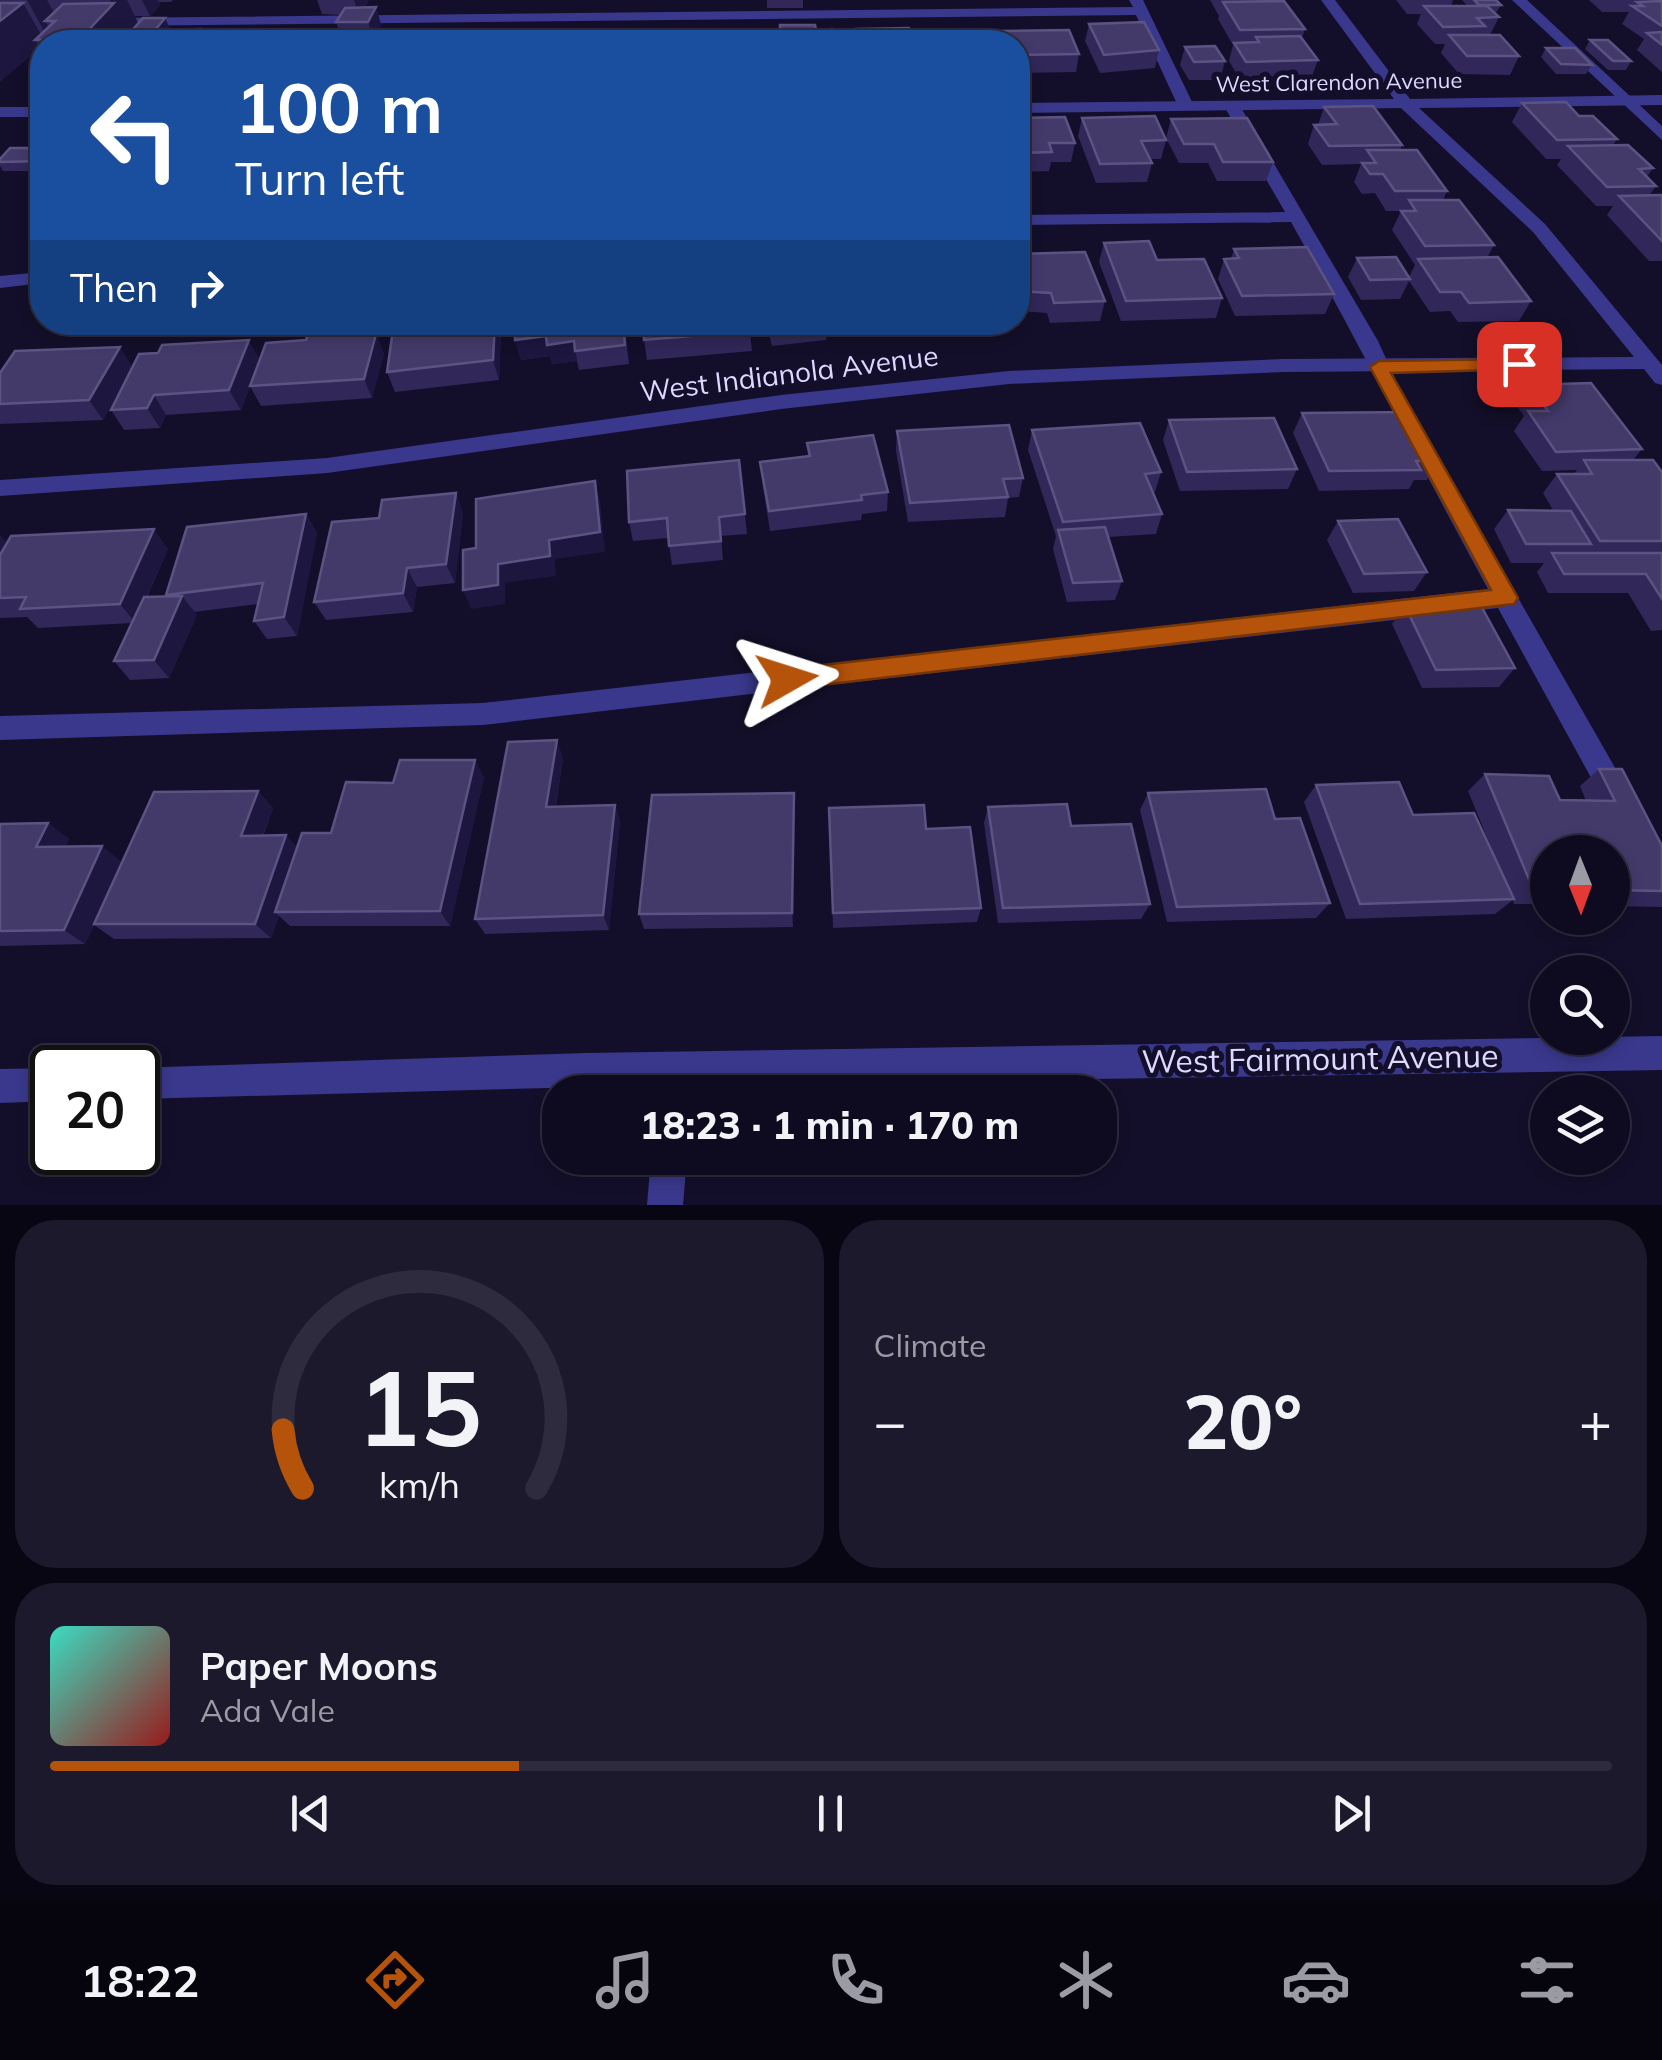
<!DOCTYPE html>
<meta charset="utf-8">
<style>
body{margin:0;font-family:Mulish,sans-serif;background:#1c192d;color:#f1f3f6;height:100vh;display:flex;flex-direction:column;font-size:38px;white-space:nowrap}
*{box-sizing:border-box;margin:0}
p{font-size:32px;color:#9b9ba5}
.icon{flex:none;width:55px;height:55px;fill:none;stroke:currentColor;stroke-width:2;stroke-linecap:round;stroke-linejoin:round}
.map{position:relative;height:1205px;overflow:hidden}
.sheet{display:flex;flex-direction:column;gap:15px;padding:15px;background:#080612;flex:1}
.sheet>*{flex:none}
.banner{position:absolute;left:30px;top:30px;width:1000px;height:305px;border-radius:40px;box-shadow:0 5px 15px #0003,0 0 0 2px #2e2b3e;background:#1a4fa0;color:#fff;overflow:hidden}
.needle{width:65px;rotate:179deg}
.tools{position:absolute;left:1530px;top:835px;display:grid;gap:20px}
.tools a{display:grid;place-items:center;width:100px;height:100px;border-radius:50%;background:#0e0b20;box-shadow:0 5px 15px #0003,0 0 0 2px #2e2b3e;font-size:50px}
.speed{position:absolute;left:30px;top:1045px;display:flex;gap:20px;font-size:50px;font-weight:700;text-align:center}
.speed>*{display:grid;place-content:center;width:130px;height:130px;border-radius:50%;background:#0e0b20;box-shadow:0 5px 15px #0003,0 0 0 2px #2e2b3e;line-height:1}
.speed .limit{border:5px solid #111;border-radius:15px;background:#fff;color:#111}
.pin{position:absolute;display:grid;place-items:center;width:85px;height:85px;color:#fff;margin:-42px;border-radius:20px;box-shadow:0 5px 15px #0006}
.me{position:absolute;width:110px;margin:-55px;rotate:84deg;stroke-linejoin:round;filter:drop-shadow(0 0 8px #0008)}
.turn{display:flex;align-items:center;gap:35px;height:210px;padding:0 40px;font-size:45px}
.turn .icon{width:130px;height:130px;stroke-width:2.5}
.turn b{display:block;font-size:70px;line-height:85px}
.then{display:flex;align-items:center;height:95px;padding:0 40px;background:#0003;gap:20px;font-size:38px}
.big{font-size:75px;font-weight:800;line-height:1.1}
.sheet .widget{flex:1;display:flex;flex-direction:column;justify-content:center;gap:15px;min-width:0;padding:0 35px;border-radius:40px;background:#1c192d}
.sheet .dial{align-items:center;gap:0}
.dial svg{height:260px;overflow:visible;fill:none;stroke:#2e2b3e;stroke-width:7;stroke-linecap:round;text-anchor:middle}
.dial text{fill:#f1f3f6;stroke:none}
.song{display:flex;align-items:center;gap:30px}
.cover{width:120px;height:120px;border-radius:15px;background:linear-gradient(135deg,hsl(170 70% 55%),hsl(0 70% 35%))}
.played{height:10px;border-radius:5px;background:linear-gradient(90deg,#b45309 30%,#2e2b3e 30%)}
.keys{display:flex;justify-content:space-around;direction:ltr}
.heat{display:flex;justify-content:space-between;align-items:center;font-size:55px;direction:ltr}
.sheet .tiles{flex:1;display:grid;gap:15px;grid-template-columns:1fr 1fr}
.widget:last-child{grid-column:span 2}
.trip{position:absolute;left:542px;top:1075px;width:575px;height:100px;border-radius:40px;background:#0e0b20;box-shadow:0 5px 15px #0003,0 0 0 2px #2e2b3e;font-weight:800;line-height:100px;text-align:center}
.tabs{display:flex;height:160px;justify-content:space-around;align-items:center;background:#06040d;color:#9b9ba5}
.tabs .icon{width:70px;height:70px}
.tabs .current{color:#b45309}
.tabs b{font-size:45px;color:#f1f3f6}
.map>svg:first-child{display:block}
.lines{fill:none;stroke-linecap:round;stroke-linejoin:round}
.lane{fill:#3a388c;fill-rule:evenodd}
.street{fill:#3a388c;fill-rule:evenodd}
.wall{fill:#312759}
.shaded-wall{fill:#1d163e}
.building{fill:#433a6a;stroke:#5b5382;stroke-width:2.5}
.route{fill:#b45309;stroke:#753606;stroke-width:2.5}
.labels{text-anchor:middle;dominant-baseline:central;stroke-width:10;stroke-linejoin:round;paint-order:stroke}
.far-street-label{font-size:22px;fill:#dcd8ff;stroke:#130f2a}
.street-label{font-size:28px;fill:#dcd8ff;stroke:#130f2a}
.near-street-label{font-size:32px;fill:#dcd8ff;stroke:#130f2a}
</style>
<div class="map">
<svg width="1662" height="1205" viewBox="0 0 1662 1205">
<rect width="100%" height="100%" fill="#130f2a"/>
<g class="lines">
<path class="lane" d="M1129 0H1143L1194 106 1191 109 1178 106 1136 15 105 26 98 22 105 18 1133 7Z
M1512 0H1527L1662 126V140Z
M1232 101 1240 106 1378 341 1403 396 1626 787 1630 796 1626 805 1616 809 1606 805 1498 608 483 725 0 740V716L483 703 1488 589C1421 467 1359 343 1291 222L1018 225V215L1285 212 1224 106Z
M42 272V283L0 288V276Z"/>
<path class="street" d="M1321 0H1335L1410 99 1662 95V105L1419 108 1545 224 1662 365V385L1655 383 1644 369 1283 372 1009 384 781 409 327 473 0 496V480L327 458 781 395 1009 371 1283 359 1634 357 1533 232 1401 108 1018 113V103L1394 99Z
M0 107H42V117H0Z
M1662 1036V1070L587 1087 138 1099V1068H132L587 1053Z
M54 1068 52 1101 0 1103V1069Z
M651 1158H687L683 1205H647Z"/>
</g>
<path class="wall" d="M0 0H173L171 2H159L160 5 150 16H134L138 24 165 18 170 30 204 40 265 39 276 42H42V53L40 48 0 81Z
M317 0H369L365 7H376L381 25 376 34H437L440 42H363L365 40H356L357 42 341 36 336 22 341 15 322 14Z
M767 0H803V8H767Z
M1210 0H1280L1305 29 1302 38 1318 60 1311 79 1240 80 1229 61 1233 45 1218 19 1219 16Z
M1396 0H1453L1451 6H1468L1462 0H1496L1501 5 1495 14 1499 17 1490 35 1519 56 1510 75 1459 74 1441 53 1445 44H1435L1417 24 1421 14H1407Z
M1589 0H1662V72L1637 50 1644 39 1622 24 1629 12H1602Z
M1089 24 1159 50 1155 68 1100 73 1085 41Z
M1000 31 1079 54 1076 72 1018 73V42H998Z
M1590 40 1631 61 1626 70H1608L1585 49Z
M1185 47 1225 61 1220 80H1189L1180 65Z
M1546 48 1592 65 1586 74H1556L1541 57Z
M1522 103 1579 116 1617 139 1613 145 1653 168 1647 177 1656 186 1649 196 1662 195V261H1649L1607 215 1613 206H1596L1557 165 1561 159H1546L1512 122Z
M1324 107 1402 145 1400 150 1447 191 1443 200 1494 245 1487 258 1531 301 1519 321 1458 322 1450 311 1430 312 1409 281 1400 299 1361 300 1348 277 1357 258 1409 277 1415 265 1392 230 1401 211H1404H1386L1375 193 1362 194 1354 182 1361 164 1322 165 1308 144 1314 125H1318Z
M1018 118 1075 143 1071 162H1051L1049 171 1018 172Z
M1082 118 1166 140 1161 159H1150L1152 163 1147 182 1096 183 1078 136Z
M1171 119 1273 162 1266 181H1217L1208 163H1179L1166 138Z
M42 148V171H3L0 166V159Z
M1104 243 1157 260 1222 298 1216 318 1121 321 1099 262Z
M1234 249 1334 294 1325 314 1235 316 1218 279 1224 259H1231Z
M1018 254 1105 301 1100 321 1050 323 1047 313 1018 311Z
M394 322H500L501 327 499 380 395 392 387 372Z
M515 322H624L629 364 579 370 577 361 552 364 550 356 521 360 515 340Z
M749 322 752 351 647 360 644 340Z
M766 322H867V329L826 334V340L772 346Z
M897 322H978V324L900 332Z
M376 334 384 354 372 398 261 406 250 386Z
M260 360 241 410 166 415 160 428 124 430 111 410 127 377 103 420 0 424V373Z
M1529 385 1642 449 1633 460 1662 472V630L1651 631 1628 593H1548L1537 572 1544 563H1511L1494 529 1508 510H1553L1543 493 1557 474H1574L1577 470 1542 471 1514 431 1524 416 1516 405Z
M1302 413 1439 461 1427 480H1414L1409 489 1319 491 1293 433Z
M1169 420 1297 469 1288 489 1180 491 1163 440Z
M1032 430 1161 472 1155 492H1153L1162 514 1156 534 1108 537 1122 581 1115 600 1067 602 1053 549 1056 536 1028 450Z
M897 431 1023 478 1019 497 1008 498 1005 517 908 522 896 451Z
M807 443 888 492 887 511 862 514 861 520 770 531 762 481 760 462 808 456Z
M739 460 747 534 721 536 723 560 672 565 668 538 633 541 629 522Z
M456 493 463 513 455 583 417 587 413 612 326 620 314 602Z
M306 514 317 533 297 636 267 639 254 621 258 604 194 612 197 615 169 678 130 680 114 661 132 623 38 628 27 617 0 618V536L7 542 168 549 147 597H167L166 595Z
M1338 521 1427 572 1414 591 1353 593 1327 540Z
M1405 606 1515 668 1499 687 1422 688 1392 624Z
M563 758 556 806 615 805 620 821 609 930 485 934 475 919Z
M1599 769 1662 846V907L1612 906V852H1548V904H1514L1513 900 1495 914 1346 919 1304 802 1316 785 1413 815 1500 869 1468 791 1485 774 1560 800 1586 801 1580 786Z
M484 777 450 926H290L279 916 271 938 114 939 94 925 85 944 0 946V824L48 823 69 839 65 847 122 862 258 791 273 808 263 836 297 847 331 833 393 783Z
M794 793 793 927 644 929 639 914Z
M1148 793 1275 819 1330 903 1316 918 1167 922 1140 810Z
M988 807 1071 826 1150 904 1141 919 998 923 984 823Z
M829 808 926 829 981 908 977 922 833 928Z"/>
<path class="shaded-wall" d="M27 0H47L62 28 55 21H45L54 36 49 40Z
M110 0H127L140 27 134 42H81L80 39 112 5Z
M142 0H158L160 5 150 16Z
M354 0H369L359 15Z
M23 3 44 40H35L40 48 1 81 0 78V21Z
M376 7 381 25 373 39 368 22Z
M165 18 173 35 167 42 146 41Z
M199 29 205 42H189Z
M495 322H500L501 327 499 380 493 360Z
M376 334 384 354 372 398 364 379Z
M546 336 574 341 577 361 552 364 550 356 521 360 515 340Z
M249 340 260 360 241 410 229 390Z
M120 347 133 367 103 420 89 400Z
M154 395 166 415 160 428 147 408Z
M595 481 600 501 605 552 555 559 556 576 505 583V604L471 609 463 590 498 564 549 540Z
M456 493 463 513 455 583 446 564Z
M306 514 317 533 297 636 284 617Z
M154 529 168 549 135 622 120 604Z
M1 536 19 555 0 588V538Z
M407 568 417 587 413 612 403 593Z
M182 596 197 615 169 678 154 660Z
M557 740 563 758 553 823 546 807Z
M475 760 484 777 450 926 440 911Z
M258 791 273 808 256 852 241 836Z
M794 793 795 810 793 927 792 913Z
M615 805 620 821 609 930 603 915Z
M48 823 69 839 57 863 36 847Z
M286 835 301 851 275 912 279 916 271 938 255 924Z
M102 846 122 862 85 944 64 930Z"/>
<path class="building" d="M1474 0H1496L1501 5H1479Z
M1284 1 1305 29 1240 30 1223 2Z
M1662 1V26L1632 6H1643L1637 2Z
M0 3H23L0 21Z
M114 3 80 39 35 40 55 21H45L63 4Z
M1424 6H1487L1499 17 1477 18 1485 26 1443 27Z
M376 7 368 22H336L345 8Z
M143 18H165L146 41 159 40 168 30 199 29 189 42H122Z
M1144 22 1159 50 1104 55 1089 24Z
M780 25H815L816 30 832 29 833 42H763V31H780Z
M909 28 912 42H843L842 35H856V29Z
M623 30 620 40 675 39V42H602L605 31Z
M1069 30 1079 54 1018 55V42H1003L1000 31Z
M749 32V42H696V33Z
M1662 32V45L1647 33Z
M209 33H263L258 39H274L272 42H202Z
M304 33 355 37 352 42H281L284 38H300Z
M368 34H437L432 42H363Z
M925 35 991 37 992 42H926Z
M1449 35H1500L1519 56H1467Z
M1300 36 1318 60 1246 62 1234 43 1259 42 1256 37Z
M511 40 510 42H457L458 41Z
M1590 40H1608L1631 61H1613Z
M1215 46 1225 61 1194 62 1185 47Z
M1546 48H1575L1592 65 1561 64Z
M1566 102 1579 116H1593L1617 139 1557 140 1522 103Z
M1373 106 1402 145 1329 146 1314 125 1337 124 1324 107Z
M1155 116 1166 140 1141 141 1152 163 1100 164 1082 118Z
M1065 117 1075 143H1049L1052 152 1018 153V118Z
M1247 118 1273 162H1223L1214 144H1184L1171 119Z
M1628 145 1653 168 1639 169 1656 186 1607 187 1568 146Z
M10 148H42V161L0 162V159Z
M1367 150H1417L1447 191H1395L1383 174H1370L1362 163H1376Z
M1662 195V241L1619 196Z
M1409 200H1459L1494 245 1425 246 1401 211H1416Z
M1149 241 1157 260 1204 259 1222 298 1126 301 1104 243Z
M1307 247 1334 294 1242 296 1224 259 1239 258 1234 249Z
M1085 252 1105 301 1054 303 1051 293 1018 291V254Z
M1396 257 1410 279 1370 280 1357 258Z
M1498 257 1531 301 1469 303 1461 292H1440L1418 259Z
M394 322H495L493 360 387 372Z
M515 322H623L625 345 575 351 574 341 547 345 546 336 515 340Z
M643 322H749L750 331 644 340Z
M770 322H808L771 326Z
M351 326 349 335 376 334 364 379 250 386 266 343 306 340 310 329Z
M249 340 229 390 154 395 147 408 111 410 139 354 158 353 162 345Z
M120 347 89 400 0 404V373L15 351Z
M1591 383 1642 449 1556 452 1528 411H1548L1529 385Z
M1411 412 1439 461H1416L1421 470 1329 471 1302 413Z
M1274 418 1297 469 1187 472 1169 420Z
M1140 423 1161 472 1145 474 1162 514 1063 522 1032 430Z
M1009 425 1023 478 1003 479 1008 497 910 503 897 431Z
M873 435 888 492 861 495 862 500 769 511 760 462 810 456 807 443Z
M739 460 745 514 719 517 721 541 669 546 667 518 629 522 627 471Z
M1584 460H1653L1662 472V541H1600L1557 474H1592Z
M595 481 600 532 549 540 550 556 498 564V585L463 590V550L476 548V499Z
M456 493 446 564 407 568 403 593 314 602 332 522 379 518 382 500Z
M1508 510 1571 511 1591 544H1526Z
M306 514 284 617 254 621 263 583 166 595 187 527Z
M1398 519 1427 572 1364 574 1338 521Z
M1105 527 1122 581 1073 583 1058 530Z
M154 529 120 604 20 609 26 597 0 598V555L11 536Z
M1552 553H1662V599L1646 574H1564Z
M182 596 154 660 114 661 144 597Z
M1480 604 1515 668 1436 670 1405 606Z
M557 740 546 807 615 805 603 915 475 919 508 742Z
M400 760H475L440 911 275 912 302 833H331L346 782 393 783Z
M1599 769H1622L1662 846V891L1612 890V852H1548V889H1533L1485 774 1549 776 1560 800 1615 801Z
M1399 782 1413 815 1474 813 1514 899 1360 904 1316 785Z
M1266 789 1275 819 1300 818 1330 903 1177 907 1148 793Z
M258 791 241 836 286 835 255 924H94L154 792Z
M794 793 792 913 639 914 652 795Z
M1067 804 1071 826 1131 824 1150 904 1003 908 988 807Z
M924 805 926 829 970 827 981 908 833 913 829 808Z
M48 823 36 847 102 846 64 930 0 931V824Z"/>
<path class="route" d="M1519 359 1525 360V369L1391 373 1518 598 1514 604 787 689 779 686 775 679 779 672 787 669 1491 590 1370 367 1379 361Z"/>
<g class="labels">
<g class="far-street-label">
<text transform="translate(1339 82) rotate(-1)">West Clarendon Avenue</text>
</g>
<g class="street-label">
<text transform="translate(789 373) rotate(-7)">West Indianola Avenue</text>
</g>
<g class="near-street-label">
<text transform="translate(1320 1058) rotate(-1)">West Fairmount Avenue</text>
</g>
</g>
</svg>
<div class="tools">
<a><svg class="needle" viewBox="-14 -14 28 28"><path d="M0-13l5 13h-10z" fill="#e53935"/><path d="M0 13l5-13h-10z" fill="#9b9ba5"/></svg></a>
<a><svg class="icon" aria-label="search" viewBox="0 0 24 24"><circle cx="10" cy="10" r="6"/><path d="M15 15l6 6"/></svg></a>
<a><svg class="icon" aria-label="layers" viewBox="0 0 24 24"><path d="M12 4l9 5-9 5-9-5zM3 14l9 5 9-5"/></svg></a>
</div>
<div class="speed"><div class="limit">20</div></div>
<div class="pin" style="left:1519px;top:364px;background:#d93025"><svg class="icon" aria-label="arrive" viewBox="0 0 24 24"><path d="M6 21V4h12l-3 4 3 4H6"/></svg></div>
<svg class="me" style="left:787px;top:679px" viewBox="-20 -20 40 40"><path d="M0-17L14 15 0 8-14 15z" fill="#b45309" stroke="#fff" stroke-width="4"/></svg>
<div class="trip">18:23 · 1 min · 170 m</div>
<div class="banner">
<div class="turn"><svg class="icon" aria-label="left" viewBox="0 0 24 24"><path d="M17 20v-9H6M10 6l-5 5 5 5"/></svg><div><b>100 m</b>Turn left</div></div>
<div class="then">Then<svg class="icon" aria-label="right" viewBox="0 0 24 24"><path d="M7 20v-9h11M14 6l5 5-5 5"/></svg></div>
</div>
</div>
<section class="sheet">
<div class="tiles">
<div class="widget dial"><svg viewBox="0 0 100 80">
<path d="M14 69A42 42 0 1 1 86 69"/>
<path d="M14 69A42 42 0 0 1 8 51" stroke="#b45309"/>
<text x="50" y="56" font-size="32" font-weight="700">15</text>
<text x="50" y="72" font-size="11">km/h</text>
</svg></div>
<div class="widget"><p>Climate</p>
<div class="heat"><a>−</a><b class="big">20°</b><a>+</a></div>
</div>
<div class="widget">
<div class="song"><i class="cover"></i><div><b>Paper Moons</b><p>Ada Vale</p></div></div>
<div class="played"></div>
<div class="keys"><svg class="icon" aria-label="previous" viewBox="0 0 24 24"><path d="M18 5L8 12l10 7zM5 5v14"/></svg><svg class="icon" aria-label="pause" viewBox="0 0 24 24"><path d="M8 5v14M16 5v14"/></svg><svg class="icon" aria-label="next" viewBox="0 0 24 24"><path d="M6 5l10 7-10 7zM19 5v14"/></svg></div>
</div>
</div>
</section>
<nav class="tabs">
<b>18:22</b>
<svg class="icon current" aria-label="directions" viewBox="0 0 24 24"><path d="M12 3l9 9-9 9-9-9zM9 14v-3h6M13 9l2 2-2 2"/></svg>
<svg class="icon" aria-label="music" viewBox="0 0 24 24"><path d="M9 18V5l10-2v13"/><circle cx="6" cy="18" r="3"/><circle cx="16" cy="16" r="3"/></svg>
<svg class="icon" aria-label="phone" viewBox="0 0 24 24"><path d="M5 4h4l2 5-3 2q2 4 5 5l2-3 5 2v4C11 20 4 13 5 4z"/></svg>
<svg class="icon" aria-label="climate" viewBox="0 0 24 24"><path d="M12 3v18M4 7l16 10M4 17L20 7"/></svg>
<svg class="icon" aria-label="car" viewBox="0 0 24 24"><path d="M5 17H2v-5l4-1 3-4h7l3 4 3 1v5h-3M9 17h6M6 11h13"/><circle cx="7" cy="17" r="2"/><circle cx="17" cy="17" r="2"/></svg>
<svg class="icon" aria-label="filters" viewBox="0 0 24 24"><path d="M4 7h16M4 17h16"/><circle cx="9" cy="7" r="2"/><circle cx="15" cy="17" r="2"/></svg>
</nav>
